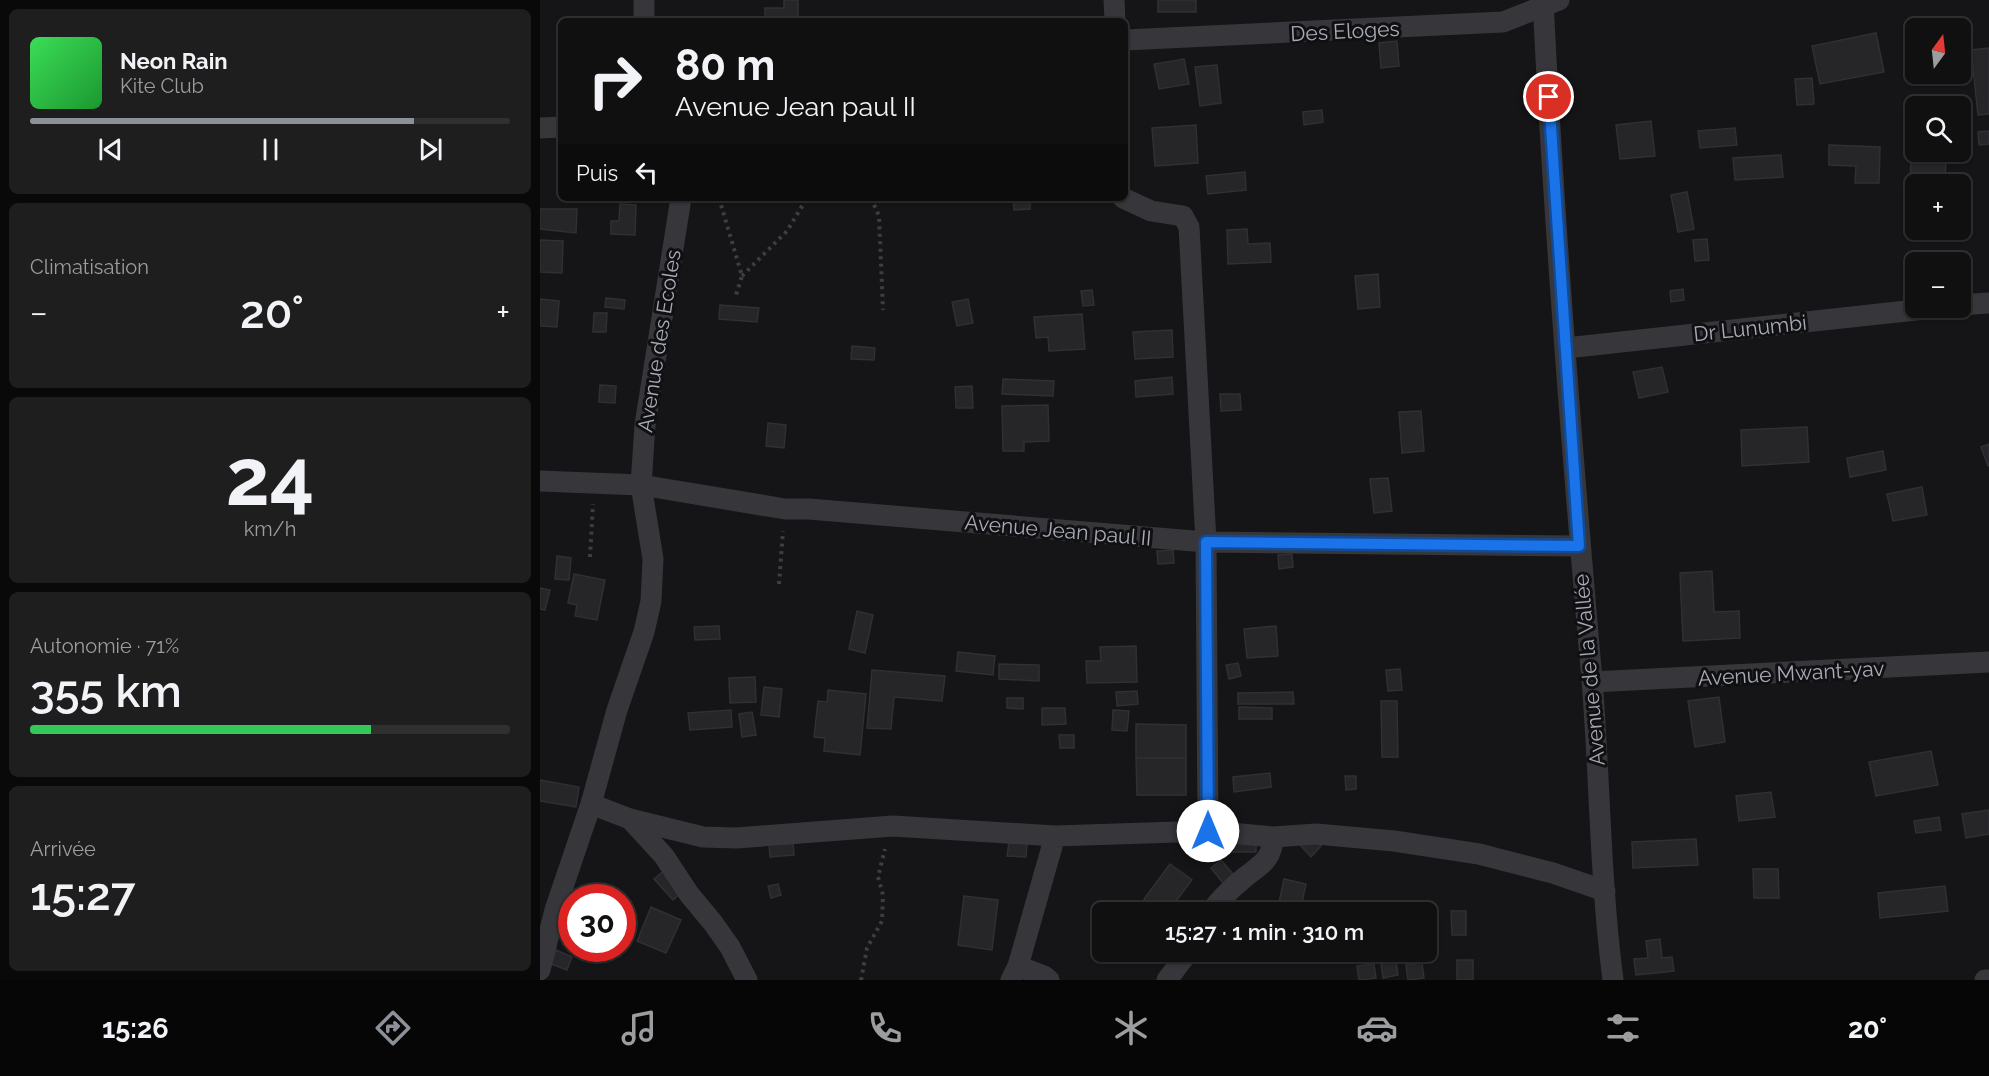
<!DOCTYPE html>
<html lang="fr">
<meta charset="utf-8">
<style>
body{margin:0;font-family:Raleway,sans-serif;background:#1e1e1f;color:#f1f3f6;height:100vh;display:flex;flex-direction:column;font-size:22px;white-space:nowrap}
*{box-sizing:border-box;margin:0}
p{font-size:20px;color:#9c9d9f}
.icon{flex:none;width:33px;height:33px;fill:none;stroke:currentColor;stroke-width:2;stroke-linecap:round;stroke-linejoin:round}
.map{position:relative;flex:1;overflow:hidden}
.side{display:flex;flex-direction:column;gap:9px;padding:9px;background:#090909;width:540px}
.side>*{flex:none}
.hud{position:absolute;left:18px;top:18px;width:570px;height:183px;border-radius:9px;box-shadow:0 2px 4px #0004,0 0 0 2px #303031;background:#101011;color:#f1f3f6;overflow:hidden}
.needle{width:39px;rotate:15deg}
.buttons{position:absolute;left:1365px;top:18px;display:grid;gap:12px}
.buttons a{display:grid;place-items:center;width:66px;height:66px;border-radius:9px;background:#101011;box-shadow:0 2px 4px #0004,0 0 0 2px #303031;font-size:30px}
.speed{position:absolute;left:18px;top:884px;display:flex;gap:12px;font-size:30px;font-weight:700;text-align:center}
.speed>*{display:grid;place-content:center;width:78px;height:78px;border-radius:50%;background:#101011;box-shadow:0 2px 4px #0004,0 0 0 2px #303031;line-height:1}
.speed .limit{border:9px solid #d22;background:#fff;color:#111}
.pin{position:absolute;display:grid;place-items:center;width:51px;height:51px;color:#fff;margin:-26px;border:3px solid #fff;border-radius:50%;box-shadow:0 2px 6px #0007}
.me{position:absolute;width:66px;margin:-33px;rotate:0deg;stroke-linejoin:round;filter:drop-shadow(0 0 4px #0008)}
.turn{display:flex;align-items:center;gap:21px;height:126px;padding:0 18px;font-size:27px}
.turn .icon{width:78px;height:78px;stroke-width:2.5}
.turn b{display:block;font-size:42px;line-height:51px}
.then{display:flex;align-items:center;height:57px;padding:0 18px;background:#0003;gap:12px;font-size:22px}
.big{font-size:45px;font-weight:600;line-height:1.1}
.side .tile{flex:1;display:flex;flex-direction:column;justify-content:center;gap:9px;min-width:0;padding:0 21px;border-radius:9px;background:#1e1e1f}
.side .dial{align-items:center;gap:0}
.dial b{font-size:78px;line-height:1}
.song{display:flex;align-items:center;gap:18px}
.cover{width:72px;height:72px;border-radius:9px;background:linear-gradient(135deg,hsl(130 70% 55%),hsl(130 70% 35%))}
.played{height:6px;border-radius:3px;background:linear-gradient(90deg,#8c9099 80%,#303031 80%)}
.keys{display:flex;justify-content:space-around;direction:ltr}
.heat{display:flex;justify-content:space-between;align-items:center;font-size:33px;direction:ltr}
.charge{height:9px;border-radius:4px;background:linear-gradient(90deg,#34c759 71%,#303031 0)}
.trip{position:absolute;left:552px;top:902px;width:345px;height:60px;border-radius:9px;background:#101011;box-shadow:0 2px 4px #0004,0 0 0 2px #303031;font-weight:600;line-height:60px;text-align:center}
.tab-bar{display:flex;height:96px;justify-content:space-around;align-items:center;background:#060607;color:#9c9d9f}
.tab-bar .icon{width:42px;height:42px}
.tab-bar .current{color:#8c9099}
.tab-bar b{font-size:27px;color:#f1f3f6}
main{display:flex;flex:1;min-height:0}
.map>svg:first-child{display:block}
.building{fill:#262528;stroke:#302f33;stroke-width:1.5}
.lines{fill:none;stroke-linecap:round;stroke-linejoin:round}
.path{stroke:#3d3e42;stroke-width:4;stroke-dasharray:3 4.5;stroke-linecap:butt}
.minor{stroke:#37373b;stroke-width:21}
.route-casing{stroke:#114b97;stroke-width:15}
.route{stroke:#1a73e8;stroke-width:10}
.labels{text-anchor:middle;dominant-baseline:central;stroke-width:6;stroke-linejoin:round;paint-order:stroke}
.street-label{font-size:21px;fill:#a8abb6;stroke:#101012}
</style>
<main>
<section class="side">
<div class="tile">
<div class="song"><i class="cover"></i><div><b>Neon Rain</b><p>Kite Club</p></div></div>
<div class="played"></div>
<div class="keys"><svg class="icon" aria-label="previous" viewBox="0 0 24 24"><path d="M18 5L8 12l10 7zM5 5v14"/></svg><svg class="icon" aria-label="pause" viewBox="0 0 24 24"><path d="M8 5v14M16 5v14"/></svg><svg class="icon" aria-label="next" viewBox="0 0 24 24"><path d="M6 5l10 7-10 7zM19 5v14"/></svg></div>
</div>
<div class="tile"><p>Climatisation</p>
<div class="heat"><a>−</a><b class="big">20°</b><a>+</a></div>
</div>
<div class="tile dial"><b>24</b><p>km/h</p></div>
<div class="tile"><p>Autonomie · 71%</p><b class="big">355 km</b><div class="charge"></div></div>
<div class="tile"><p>Arrivée</p><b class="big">15:27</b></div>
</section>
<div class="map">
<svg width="1449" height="980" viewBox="0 0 1449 980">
<rect width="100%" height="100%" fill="#151517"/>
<path class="building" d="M244 0H258V21H225V8H244Z
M618 0H656V12H618Z
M1336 33 1344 72 1280 84 1272 46Z
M857 41 859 66 841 68 839 43Z
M1449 48V114L1438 115 1431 50Z
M644 59 649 84 619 89 614 64Z
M677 65 681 103 660 106 655 67Z
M1272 78 1274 104 1257 105 1255 79Z
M782 110 783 122 764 125 763 112Z
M1111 121 1115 156 1080 159 1076 125Z
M656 125 658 163 615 166 612 128Z
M1195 128 1197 145 1160 148 1158 131Z
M1449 131V144L1439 145 1438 132Z
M1289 145 1340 147 1339 183H1315L1316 166 1289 165Z
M1371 150 1406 152 1405 184H1376V198L1370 197Z
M1241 155 1243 177 1195 180 1193 158Z
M705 172 706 190 668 194 666 176Z
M1147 192 1154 229 1138 232 1131 195Z
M473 198H490V209L474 210Z
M80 204 96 205 95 235 71 234V221H79Z
M0 209H37L36 233 0 229Z
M707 229 708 244 730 243 731 262 688 264 687 230Z
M1167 239 1169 260 1155 261 1153 240Z
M0 240 23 241 22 273 0 272Z
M838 274 840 307 818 309 815 276Z
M1143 289 1144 300 1131 302 1130 291Z
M552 290 554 305 543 306 541 291Z
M66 298 85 300 84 309 65 307Z
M0 299 19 301 17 327 0 326Z
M428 299 433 323 417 326 412 302Z
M180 305 219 308 217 322 179 319Z
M54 313H67L66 332H53Z
M542 314 545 349 509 351 508 337 496 338 494 317Z
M632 330 633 357 595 359 593 332Z
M312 346 335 348 334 360 311 359Z
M1122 367 1128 392 1099 398 1093 372Z
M632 377 633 394 596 397 595 381Z
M463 379 514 381 513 396 462 394Z
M60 385 76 386 75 403 59 402Z
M432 386 433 408H416L415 387Z
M680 394H700L701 410 681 411Z
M508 405 509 441 484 442V451H463L462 406Z
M881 411 884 451 862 453 859 412Z
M228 423 246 425 244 448 226 446Z
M1267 427 1269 462 1202 466 1201 430Z
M1449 444V465L1448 466 1441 447Z
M1343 451 1346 470 1310 477 1307 458Z
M848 478 852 511 834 513 830 479Z
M1382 487 1387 515 1353 521 1347 494Z
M633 550 634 563 618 564 617 551Z
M752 554 753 567 739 569 738 555Z
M17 556 31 558 29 580 15 579Z
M1172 571 1174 612 1199 611 1200 638 1143 641 1140 573Z
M34 574 65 580 57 620 35 616 37 605 28 603Z
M0 588 10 590 5 610 0 609Z
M317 611 333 615 325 653 309 649Z
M179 626 180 639 155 640 154 627Z
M736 626 738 656 707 658 704 629Z
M596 646 597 682 547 683 546 661H561L560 647Z
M418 652 455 656 453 675 416 671Z
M698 663 701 676 689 679 686 665Z
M459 664 499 665V681L459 679Z
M860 669 862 690 848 691 846 670Z
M332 670 405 676 402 701 354 697 351 729 327 728Z
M215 677 216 702 190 703 189 678Z
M224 687 242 689 239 717 221 715Z
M288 690 326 694 320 755 284 751 285 738 274 737 278 701 287 702Z
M597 691 598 704 577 706 576 692Z
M753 692 754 704H698V693Z
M1179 697 1185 742 1155 747 1148 701Z
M467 698H483V709L467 708Z
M841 701H857L858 757H842Z
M699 707 732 708V719H699Z
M502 708H525L526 724 502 725Z
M191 710 192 727 150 730 148 713Z
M573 710 589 711 587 731 572 730Z
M212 712 216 735 202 737 199 714Z
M596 724 646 725V758H596Z
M519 735H534V748H520Z
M1391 751 1398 785 1336 796 1329 762Z
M596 758H646V795H597Z
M730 773 731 787 694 792 693 777Z
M805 776H816V789L806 790Z
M0 780 39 787 36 807 0 801Z
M1231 792 1235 817 1199 821 1196 796Z
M1449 810V834L1426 838 1422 814Z
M1399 817 1401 830 1376 833 1374 821Z
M770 835 781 846 771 857 760 845Z
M716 839V852H692L691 840Z
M1156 839 1158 865 1093 868 1092 842Z
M253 840 254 855 230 857 229 842Z
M469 842 487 844 486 857 467 856Z
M681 860 693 874 683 883 671 868Z
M630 864 652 880 628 912H622L604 899Z
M127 868 145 889 133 900 114 879Z
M1213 869H1238L1239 898H1214Z
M744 879 766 884 760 912H737Z
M238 884 241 895 231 898 228 886Z
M1405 886 1408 911 1340 918 1338 893Z
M424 896 458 900 452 950 418 945Z
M111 907 141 920 126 953 97 941Z
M911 911H926V935H912Z
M1120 939 1122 958 1132 957 1134 971 1096 975 1094 959 1108 958 1106 941Z
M16 950 32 957 27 970 11 964Z
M775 951H806L805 959 775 954Z
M830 951H875V956L830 953Z
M917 960H933V980H917Z
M856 962 858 975 843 978 841 964Z
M882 963 884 978 868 980 866 965Z
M834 964 836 978 819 980 817 966Z"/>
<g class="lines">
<path class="path" d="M179 198 202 276 195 298
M331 198 339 216 343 310
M202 276 247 231 267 198
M50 557 53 504
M239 584 243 531
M321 980 327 948 342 921 343 895 338 877 345 849"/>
<path class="minor" d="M574 0 575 21
M1003 0C1014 227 1032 453 1052 680 1060 780 1060 880 1073 980
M104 21V0
M585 40 963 22 1019 0
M0 128 21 127
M583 198 611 211 643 216 649 227 666 542 668 831
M1420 305 1449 303
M1026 348 1394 308
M0 481 101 485 245 509H269L666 542 1039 546
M1052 682 1449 662
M51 804 90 819 163 837 196 838 353 826 515 836 668 831 733 837 776 834 854 841 939 854 1013 873 1065 891
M90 819 124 856 149 894 173 923 190 947 207 980
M671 912C679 900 693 887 704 878 721 864 732 861 733 837
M478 966 504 976 509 980
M0 970 15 910 51 804 77 710 104 632 111 601 113 559 101 485 105 425 141 198
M471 980 478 966 515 836
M627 980 649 951
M1445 980H1449"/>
</g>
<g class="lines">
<defs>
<path id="route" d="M668 831 666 542 1039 546 1009 97"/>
</defs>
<use href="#route" class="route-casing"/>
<use href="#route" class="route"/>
</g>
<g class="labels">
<g class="street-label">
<text transform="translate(805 31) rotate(-3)">Des Eloges</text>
<text transform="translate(1210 328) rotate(-6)">Dr Lunumbi</text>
<text transform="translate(119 341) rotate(-81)">Avenue des Ecoles</text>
<text transform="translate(518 530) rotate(5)">Avenue Jean paul II</text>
<text transform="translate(1049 670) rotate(-95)">Avenue de la Vallée</text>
<text transform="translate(1251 673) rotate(-3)">Avenue Mwant-yav</text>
</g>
</g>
</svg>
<div class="buttons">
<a><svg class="needle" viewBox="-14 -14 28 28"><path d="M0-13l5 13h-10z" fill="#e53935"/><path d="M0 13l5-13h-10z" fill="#9c9d9f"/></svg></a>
<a><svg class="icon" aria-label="search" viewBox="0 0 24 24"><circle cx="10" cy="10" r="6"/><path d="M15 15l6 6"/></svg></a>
<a>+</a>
<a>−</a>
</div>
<div class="speed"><div class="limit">30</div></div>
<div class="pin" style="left:1009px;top:97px;background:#d93025"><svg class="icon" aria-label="arrive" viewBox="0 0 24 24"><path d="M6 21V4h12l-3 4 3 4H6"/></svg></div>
<svg class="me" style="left:668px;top:831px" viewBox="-20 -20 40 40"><circle r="19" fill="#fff"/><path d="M0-13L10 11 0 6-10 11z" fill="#1a73e8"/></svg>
<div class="trip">15:27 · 1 min · 310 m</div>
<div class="hud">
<div class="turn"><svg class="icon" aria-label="right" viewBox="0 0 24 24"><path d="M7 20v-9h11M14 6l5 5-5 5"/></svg><div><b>80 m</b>Avenue Jean paul II</div></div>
<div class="then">Puis<svg class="icon" aria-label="left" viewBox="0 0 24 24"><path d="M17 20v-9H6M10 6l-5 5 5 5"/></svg></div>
</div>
</div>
</main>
<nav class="tab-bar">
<b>15:26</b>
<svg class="icon current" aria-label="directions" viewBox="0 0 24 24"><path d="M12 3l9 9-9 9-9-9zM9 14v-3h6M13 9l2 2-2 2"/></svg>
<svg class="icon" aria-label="music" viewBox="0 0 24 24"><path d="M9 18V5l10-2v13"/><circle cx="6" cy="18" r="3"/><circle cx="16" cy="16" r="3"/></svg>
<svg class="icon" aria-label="phone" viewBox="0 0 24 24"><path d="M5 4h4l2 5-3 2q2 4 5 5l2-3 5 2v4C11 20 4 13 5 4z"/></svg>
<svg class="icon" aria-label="climate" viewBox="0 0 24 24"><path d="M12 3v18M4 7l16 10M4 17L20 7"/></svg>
<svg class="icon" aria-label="car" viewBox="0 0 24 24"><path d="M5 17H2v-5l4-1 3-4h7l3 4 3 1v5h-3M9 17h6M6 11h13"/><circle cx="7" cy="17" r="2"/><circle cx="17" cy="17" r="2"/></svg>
<svg class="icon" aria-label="filters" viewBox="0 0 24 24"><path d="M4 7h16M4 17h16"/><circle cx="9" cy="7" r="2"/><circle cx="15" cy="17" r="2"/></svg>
<b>20°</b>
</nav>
